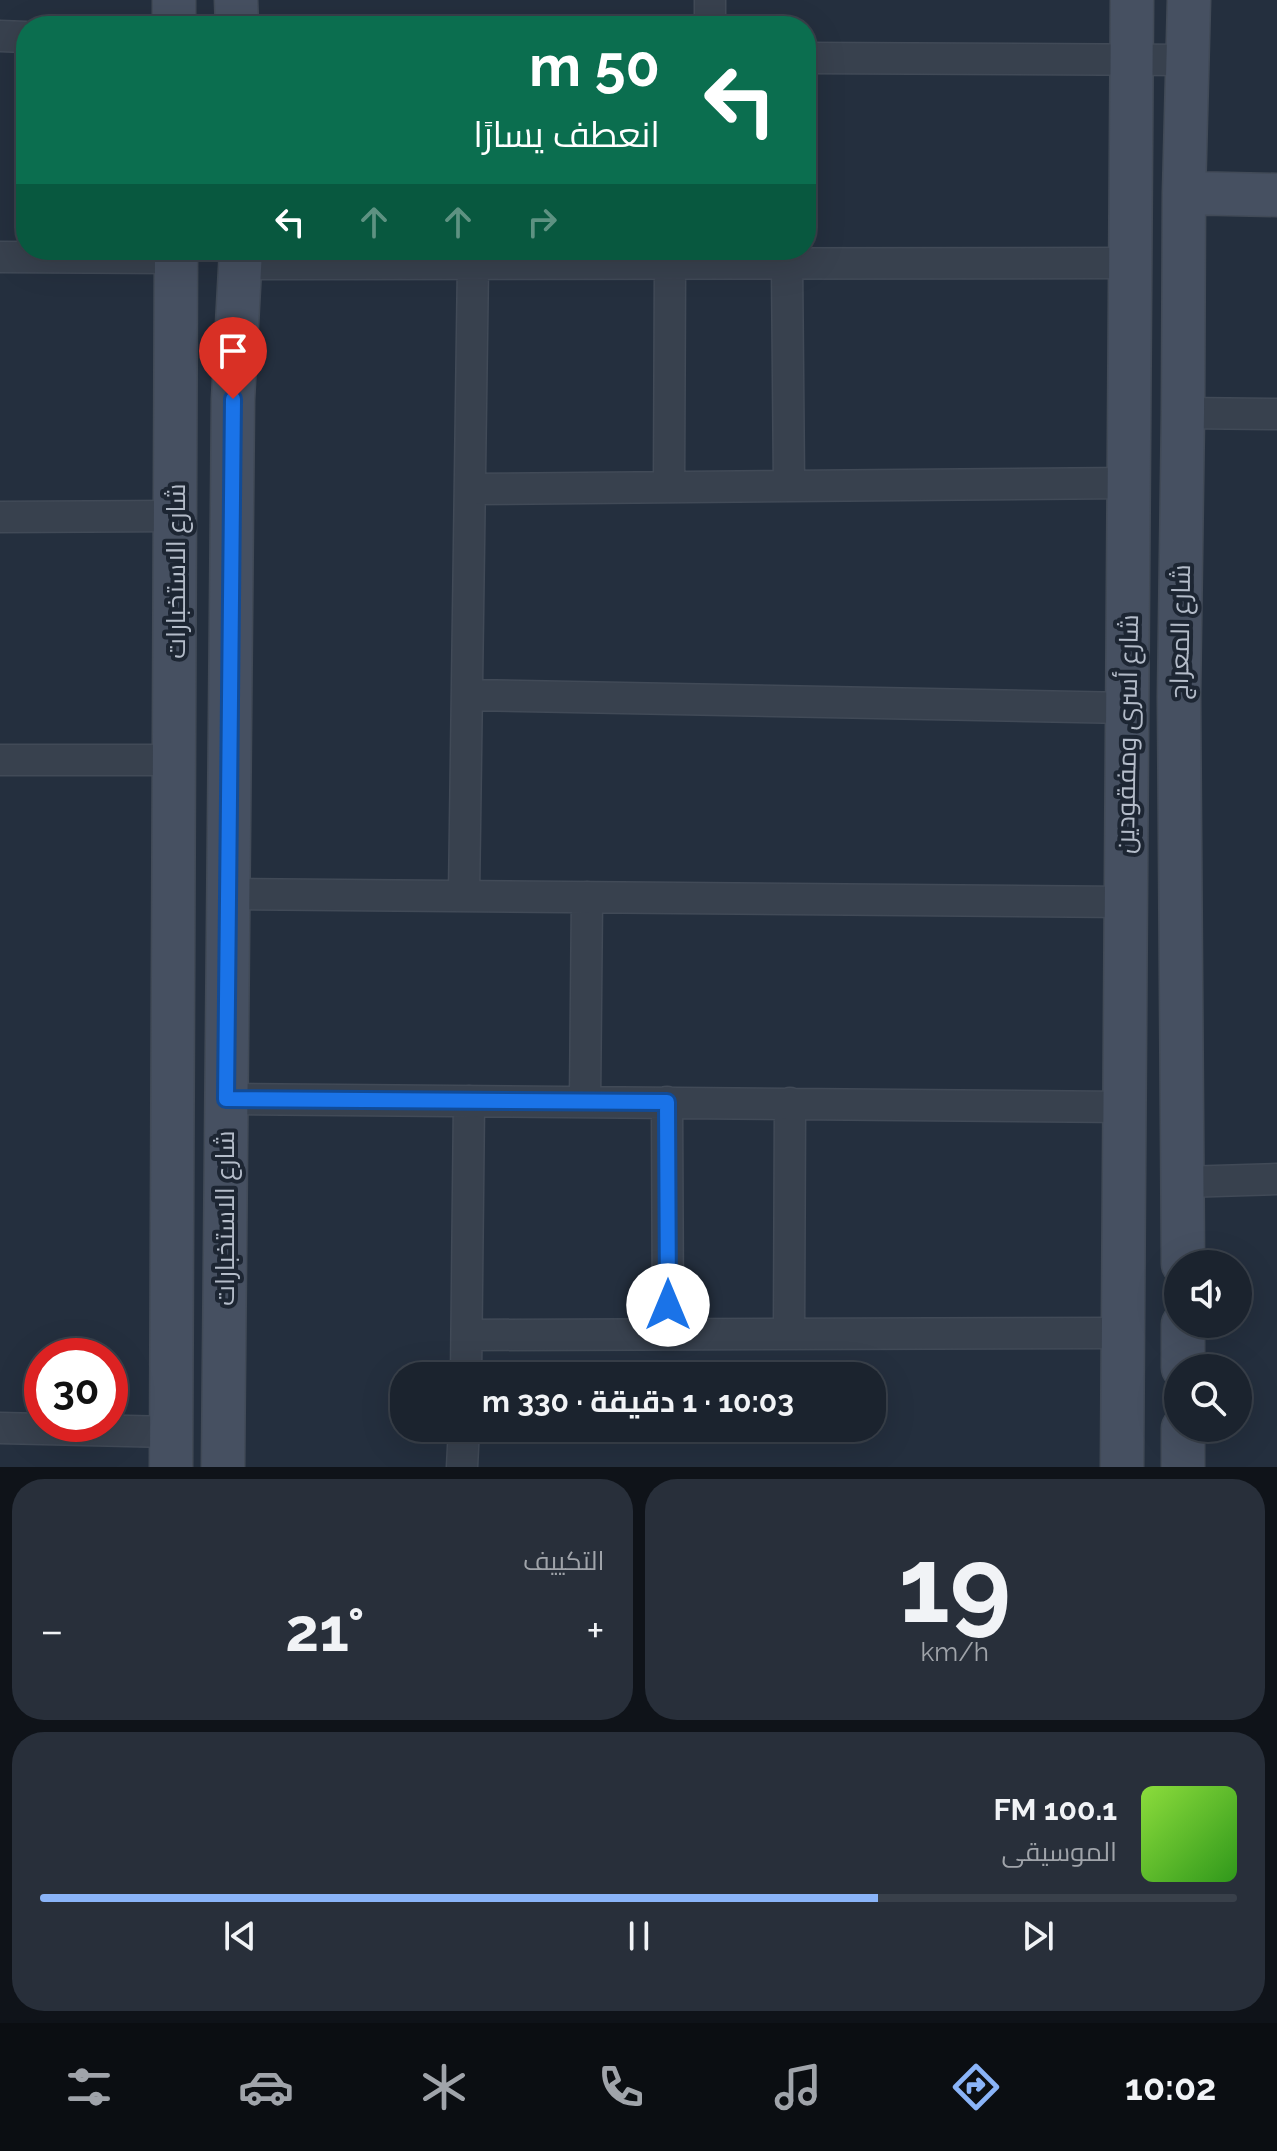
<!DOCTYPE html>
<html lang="ar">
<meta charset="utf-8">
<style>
body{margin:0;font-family:Raleway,Cairo,sans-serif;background:#282f3a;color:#f1f3f6;direction:rtl;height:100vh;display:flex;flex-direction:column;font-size:30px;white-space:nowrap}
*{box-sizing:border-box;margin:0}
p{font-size:26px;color:#a0a4aa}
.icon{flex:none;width:44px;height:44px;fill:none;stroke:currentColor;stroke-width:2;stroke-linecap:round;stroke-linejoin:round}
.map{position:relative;height:1467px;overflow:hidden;direction:ltr}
.details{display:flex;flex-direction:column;gap:12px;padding:12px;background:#0f1319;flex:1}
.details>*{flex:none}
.hud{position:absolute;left:16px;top:16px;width:800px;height:244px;border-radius:32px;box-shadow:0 8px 32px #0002,0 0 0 2px #39404a;direction:rtl;background:#0b6e4f;color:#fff;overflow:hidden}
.controls{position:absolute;left:1164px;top:1250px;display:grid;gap:16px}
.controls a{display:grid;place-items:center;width:88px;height:88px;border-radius:50%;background:#1b232e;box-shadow:0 8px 32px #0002,0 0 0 2px #39404a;font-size:40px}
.speed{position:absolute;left:24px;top:1338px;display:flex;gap:16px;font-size:40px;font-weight:700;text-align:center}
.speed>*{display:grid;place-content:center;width:104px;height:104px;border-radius:50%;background:#1b232e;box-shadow:0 8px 32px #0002,0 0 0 2px #39404a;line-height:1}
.speed .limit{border:12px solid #d22;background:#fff;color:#111}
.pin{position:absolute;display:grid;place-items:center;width:68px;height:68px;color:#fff;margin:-82px -34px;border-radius:50% 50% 50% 0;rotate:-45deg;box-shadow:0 0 8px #0007}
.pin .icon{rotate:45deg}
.me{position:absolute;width:88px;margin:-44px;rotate:0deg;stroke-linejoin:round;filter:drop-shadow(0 0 6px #0008)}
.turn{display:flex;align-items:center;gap:28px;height:168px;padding:0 24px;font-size:36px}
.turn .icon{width:104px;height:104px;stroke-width:2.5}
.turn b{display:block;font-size:56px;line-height:68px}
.lanes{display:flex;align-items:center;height:76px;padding:0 24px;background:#0003;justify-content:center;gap:40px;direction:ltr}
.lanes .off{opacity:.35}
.big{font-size:60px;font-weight:700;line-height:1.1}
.details .tile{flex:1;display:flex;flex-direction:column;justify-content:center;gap:12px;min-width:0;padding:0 28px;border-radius:32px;background:#282f3a}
.details .dial{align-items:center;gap:0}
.dial b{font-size:104px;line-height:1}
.song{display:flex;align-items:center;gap:24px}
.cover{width:96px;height:96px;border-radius:12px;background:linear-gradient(135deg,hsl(90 70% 55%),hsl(110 70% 35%))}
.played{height:8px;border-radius:4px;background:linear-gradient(90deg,#8ab4f8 70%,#39404a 70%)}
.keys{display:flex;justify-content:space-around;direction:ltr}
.heat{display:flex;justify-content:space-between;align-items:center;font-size:44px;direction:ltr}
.details .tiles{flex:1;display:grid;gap:12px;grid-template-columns:1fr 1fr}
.tile:last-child{grid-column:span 2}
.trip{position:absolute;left:390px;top:1362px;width:496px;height:80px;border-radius:32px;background:#1b232e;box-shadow:0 8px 32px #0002,0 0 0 2px #39404a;font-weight:700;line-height:80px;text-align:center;direction:rtl}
.menu{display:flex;height:128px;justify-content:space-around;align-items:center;background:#0b0e12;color:#a0a4aa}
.menu .icon{width:56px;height:56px}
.menu .current{color:#8ab4f8}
.menu b{font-size:36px;color:#f1f3f6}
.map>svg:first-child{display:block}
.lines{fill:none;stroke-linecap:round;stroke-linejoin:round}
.street-casing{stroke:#414a57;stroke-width:33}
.secondary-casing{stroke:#414a57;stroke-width:45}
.street{stroke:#38414e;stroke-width:30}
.secondary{stroke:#465061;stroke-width:42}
.route-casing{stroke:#114b97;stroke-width:20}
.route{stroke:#1a73e8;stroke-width:14}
.labels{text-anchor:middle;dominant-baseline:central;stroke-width:8;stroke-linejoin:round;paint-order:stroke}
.street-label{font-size:26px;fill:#b4bcc9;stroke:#1d2633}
</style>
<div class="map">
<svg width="1277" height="1467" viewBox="0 0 1277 1467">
<rect width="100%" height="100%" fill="#242f3e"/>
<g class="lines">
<defs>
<path id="street" d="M710 26V0
M0 36 26 37
M806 58 1188 60
M0 257 176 258
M241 264 1131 263
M787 264 789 486
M1183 413 1277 414
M669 487 670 264
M470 489 1129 483
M0 517 176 516
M467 695 1128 708
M0 760H175
M227 894 1126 902
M464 895 473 264
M226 1099 1125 1107
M585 1102 587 897
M667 1102 668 1334
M1183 1182 1277 1179
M789 1334 790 1103
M468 1335 1123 1333
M466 1376 469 1101
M0 1428 171 1432
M462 1467 464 1428"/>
<path id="secondary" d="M236 0 237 26
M174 26V0
M1184 193 1277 195
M1183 1264 1179 697 1183 413 1184 193 1189 0
M1183 1324V1368
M1183 1428V1467
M171 1467 176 250
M223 1467 233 399 241 250
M1122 1467 1132 0"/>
</defs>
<use href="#street" class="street-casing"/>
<use href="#secondary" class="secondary-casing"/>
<use href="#street" class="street"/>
<use href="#secondary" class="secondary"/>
</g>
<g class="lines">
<defs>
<path id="route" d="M233 399 226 1099 667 1102 668 1305"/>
</defs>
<use href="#route" class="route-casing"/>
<use href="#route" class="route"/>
</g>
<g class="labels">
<g class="street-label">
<text transform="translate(176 571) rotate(-90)">شارع الاستخبارات</text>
<text transform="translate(1180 632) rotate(-89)">شارع المعراج</text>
<text transform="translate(1127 734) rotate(-89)">شارع أسرى ومفقودين</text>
<text transform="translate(225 1218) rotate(-90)">شارع الاستخبارات</text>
</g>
</g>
</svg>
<div class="controls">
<a><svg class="icon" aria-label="sound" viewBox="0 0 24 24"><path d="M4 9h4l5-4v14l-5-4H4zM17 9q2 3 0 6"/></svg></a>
<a><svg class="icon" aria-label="search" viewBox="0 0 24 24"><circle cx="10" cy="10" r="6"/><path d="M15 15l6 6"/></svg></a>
</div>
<div class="speed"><div class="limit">30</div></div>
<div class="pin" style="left:233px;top:399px;background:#d93025"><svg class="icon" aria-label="arrive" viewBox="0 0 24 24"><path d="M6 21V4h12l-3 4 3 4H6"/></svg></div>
<svg class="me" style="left:668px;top:1305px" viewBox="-20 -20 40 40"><circle r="19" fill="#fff"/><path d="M0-13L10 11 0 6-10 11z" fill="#1a73e8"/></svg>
<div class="trip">10:03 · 1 دقيقة · 330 m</div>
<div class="hud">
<div class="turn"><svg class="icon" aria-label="left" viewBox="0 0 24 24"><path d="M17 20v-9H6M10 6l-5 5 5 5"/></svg><div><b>50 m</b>انعطف يسارًا</div></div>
<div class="lanes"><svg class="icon" aria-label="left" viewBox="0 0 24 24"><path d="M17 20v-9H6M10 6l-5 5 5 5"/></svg><svg class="icon off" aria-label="ahead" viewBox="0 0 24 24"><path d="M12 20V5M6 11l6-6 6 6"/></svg><svg class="icon off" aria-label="ahead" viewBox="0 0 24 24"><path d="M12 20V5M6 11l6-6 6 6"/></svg><svg class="icon off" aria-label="right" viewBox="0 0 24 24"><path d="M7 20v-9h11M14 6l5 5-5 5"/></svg></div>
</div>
</div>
<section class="details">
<div class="tiles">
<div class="tile dial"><b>19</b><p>km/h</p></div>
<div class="tile"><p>التكييف</p>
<div class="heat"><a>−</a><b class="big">21°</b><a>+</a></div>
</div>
<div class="tile">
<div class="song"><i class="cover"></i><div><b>100.1 FM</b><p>الموسيقى</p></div></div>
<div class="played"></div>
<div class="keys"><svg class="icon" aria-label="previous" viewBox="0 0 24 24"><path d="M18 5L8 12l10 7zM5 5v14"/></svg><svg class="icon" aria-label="pause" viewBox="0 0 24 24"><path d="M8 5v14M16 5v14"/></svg><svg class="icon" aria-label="next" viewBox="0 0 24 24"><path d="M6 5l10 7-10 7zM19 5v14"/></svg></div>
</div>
</div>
</section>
<nav class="menu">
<b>10:02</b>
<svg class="icon current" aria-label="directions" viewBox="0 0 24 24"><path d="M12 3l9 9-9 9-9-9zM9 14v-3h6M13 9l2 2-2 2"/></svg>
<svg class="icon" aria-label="music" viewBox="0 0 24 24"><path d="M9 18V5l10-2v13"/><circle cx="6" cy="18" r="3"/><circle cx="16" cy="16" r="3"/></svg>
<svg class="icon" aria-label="phone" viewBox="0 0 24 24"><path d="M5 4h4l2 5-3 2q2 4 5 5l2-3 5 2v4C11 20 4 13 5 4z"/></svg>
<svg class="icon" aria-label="climate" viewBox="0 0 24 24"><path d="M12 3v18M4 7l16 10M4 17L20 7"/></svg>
<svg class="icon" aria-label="car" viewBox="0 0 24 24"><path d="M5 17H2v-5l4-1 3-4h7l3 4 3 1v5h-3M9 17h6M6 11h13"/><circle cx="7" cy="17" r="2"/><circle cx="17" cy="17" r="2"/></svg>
<svg class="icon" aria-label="filters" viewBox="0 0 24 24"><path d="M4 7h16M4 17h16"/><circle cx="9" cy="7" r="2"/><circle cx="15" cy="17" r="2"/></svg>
</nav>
